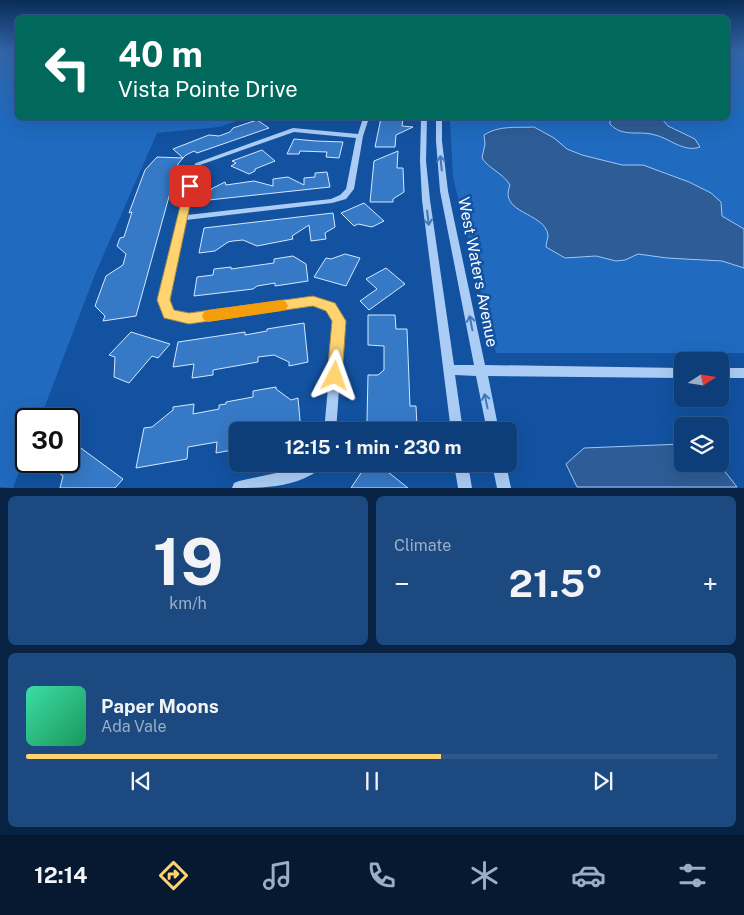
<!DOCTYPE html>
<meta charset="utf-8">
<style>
body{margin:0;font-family:"Public Sans",sans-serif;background:#1c4980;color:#f1f3f6;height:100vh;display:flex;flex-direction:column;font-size:19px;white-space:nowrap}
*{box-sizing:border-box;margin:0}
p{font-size:16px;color:#9baec6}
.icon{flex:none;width:28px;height:28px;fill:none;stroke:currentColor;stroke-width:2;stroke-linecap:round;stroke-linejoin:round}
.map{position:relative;height:488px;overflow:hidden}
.sheet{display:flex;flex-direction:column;gap:8px;padding:8px;background:#082243;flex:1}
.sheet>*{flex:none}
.top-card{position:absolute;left:15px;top:15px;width:715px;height:105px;border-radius:8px;box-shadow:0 5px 20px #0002,0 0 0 1px #2e578a;background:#00695c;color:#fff;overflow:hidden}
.needle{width:32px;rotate:78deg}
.tools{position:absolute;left:674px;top:352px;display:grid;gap:10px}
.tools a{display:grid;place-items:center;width:55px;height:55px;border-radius:8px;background:#0e3e79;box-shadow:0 5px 20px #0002,0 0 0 1px #2e578a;font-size:25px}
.speed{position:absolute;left:15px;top:408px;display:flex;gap:10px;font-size:25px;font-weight:700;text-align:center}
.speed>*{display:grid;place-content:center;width:65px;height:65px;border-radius:50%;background:#0e3e79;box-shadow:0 5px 20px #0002,0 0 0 1px #2e578a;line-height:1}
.speed .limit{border:2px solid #111;border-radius:8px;background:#fff;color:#111}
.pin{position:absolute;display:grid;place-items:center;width:42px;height:42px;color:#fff;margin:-21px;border-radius:10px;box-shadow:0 2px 8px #0006}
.me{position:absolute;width:55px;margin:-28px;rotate:4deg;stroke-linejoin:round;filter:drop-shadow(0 0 4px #0008)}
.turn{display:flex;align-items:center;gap:18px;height:105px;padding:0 20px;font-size:22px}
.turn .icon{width:65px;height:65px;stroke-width:2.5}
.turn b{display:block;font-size:35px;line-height:42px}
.big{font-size:38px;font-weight:700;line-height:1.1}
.sheet .card{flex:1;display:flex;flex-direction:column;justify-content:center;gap:8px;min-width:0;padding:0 18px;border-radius:8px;background:#1c4980}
.sheet .dial{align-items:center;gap:0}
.dial b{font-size:65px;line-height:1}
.song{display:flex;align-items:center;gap:15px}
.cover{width:60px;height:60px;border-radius:8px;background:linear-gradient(135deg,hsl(160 70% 55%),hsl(150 70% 35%))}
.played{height:5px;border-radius:2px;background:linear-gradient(90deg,#ffd36f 60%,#2e578a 60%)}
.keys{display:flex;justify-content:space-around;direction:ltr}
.heat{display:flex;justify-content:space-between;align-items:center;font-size:28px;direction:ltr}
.sheet .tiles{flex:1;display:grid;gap:8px;grid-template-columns:1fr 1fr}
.card:last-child{grid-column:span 2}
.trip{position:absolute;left:229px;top:422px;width:288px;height:50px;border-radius:8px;background:#0e3e79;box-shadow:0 5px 20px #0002,0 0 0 1px #2e578a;font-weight:700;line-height:50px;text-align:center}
.tabs{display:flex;height:80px;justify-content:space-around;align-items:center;background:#061930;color:#9baec6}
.tabs .icon{width:35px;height:35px}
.tabs .active{color:#ffd36f}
.tabs b{font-size:22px;color:#f1f3f6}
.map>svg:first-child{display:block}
.green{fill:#206abf}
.water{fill:#2e5c96;stroke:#9dc8f8}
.building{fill:#3679c6;stroke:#d4e8fe}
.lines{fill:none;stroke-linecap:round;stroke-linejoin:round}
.minor{fill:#abcdf5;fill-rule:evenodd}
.oneway{stroke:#4077ba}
.route{fill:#ffd36f;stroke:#a68948}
.slow{fill:#f59e0b}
.labels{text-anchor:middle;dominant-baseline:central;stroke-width:5;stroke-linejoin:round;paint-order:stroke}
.street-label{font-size:16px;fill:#fff;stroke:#1252a1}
</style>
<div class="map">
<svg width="744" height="488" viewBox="0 0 744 488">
<rect width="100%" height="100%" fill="#1252a1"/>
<path class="green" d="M0 51H17L18 118H246L219 127 157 133 96 272 40 419H26V453L13 488 0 487Z
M728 51H744V353H496L453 177 450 118H728Z"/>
<path class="water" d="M618 118 662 119 668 126 695 139 700 147C684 153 669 138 655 135 639 130 623 138 610 124V121Z
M534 127 554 138 567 149 582 155 622 165H643L689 182 711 193 721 202 722 216 744 229V268L722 261 667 258 638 254 625 260 616 261 596 256 565 258 546 247C546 243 548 239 548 235 545 212 498 214 510 185 503 173 489 169 482 158L485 144 484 135C499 125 517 128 534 127Z
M682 444V464H719L737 487H577L566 464 584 448Z"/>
<path class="building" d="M381 118H403L402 126 413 127 396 135 395 147H375Z
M257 120 269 128 197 153 194 151 186 155 183 158 173 149 209 135 219 136 230 132 233 128Z
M294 139 316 141 343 142 339 158 326 157 327 152 300 151 299 154H287Z
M262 150 275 161 255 169V171L249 174 231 166 236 163 232 161Z
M398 151 397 168H403L404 192 393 199V202H370L374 161Z
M157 157 183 158 178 164 136 316 103 321 105 316 95 306 106 276 123 265 126 254 117 246 120 238 124 237 132 212 129 213 145 170Z
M327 172 330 187 209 200 211 189 225 182 226 185 254 181 273 186V179L288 177 304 185V178L315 177V173Z
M364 203 384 221 372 227 358 224 354 226 341 213Z
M333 213 335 227 325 233 326 239 311 241 309 225 292 236 293 239 257 246 243 240 233 241 228 242 215 251 199 253 204 228Z
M345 254 360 258 346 286 314 277 326 258 331 259Z
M293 256 306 264 308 281 275 286V283L257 286 253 289 194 296 197 277 213 275 214 269 231 267V269L274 263V259Z
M386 268 405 284 369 310 360 301 377 289 366 279Z
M368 315H395L396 329H407L410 406H416L417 427H410L405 431H368L367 420 368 375H378L384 370V346L368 345Z
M304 323 308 362 289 366V362L274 355 258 357V362L213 370V375L192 378 194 364 173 367 178 342 245 332V335L267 331V329Z
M131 332 170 344 158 358 152 356 129 383 114 377 115 357 109 355Z
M276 387V389L291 400 298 398 301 431H238V449L216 453 217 442 188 447 187 459 136 468 144 428 152 427 173 410V407L194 404 193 414 219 409V405L226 404V402L253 397V391Z
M78 446 123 479 115 488H60L63 476 59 473 69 462V455Z
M367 464H378L408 488H351Z"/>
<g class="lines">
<path class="minor" d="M363 118H369L363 136 354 189 346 199 332 203 186 220 169 300 172 311 189 315 313 297 334 304 344 321 336 431H324L334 322 326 310 313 305 189 323 164 317 159 300 189 170 196 163 293 128 358 134ZM294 132 356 138 346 189 340 195 331 199 187 215 196 170 200 165Z
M421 118H427L426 161 430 200 454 365H474L440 191 436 141V118H442V141L448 191 485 365 682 368V378L488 376 499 431H487L476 376 455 375 463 431H451L422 200 420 161Z
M720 368H744V378H720Z
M303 464H322C319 470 316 472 311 475 287 488 259 488 232 488L234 483 239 481 295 469Z
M454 464H468L472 488H458Z
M492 464H506L511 488H497Z"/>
</g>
<defs><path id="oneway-shaft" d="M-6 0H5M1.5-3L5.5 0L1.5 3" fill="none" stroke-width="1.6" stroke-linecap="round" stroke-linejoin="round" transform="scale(1.25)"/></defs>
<g class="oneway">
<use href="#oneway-shaft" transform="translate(441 163) rotate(-96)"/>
<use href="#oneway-shaft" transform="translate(428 218) rotate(83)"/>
<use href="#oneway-shaft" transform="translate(471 323) rotate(-101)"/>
<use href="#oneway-shaft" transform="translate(486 401) rotate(-102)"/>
</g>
<linearGradient id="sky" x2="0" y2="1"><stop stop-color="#0a2d59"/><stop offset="0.43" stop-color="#3366a8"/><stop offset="1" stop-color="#3366a8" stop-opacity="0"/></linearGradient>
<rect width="744" height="119" fill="url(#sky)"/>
<path class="route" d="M190 183 194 186 170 300 174 310 189 313 313 296 335 303 346 321 342 376 340 381 335 383 329 381 327 376 332 321 326 311 313 306 189 324 164 318 157 300 185 186Z"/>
<path class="slow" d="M281 300 286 302 288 306 286 309 281 311 208 322 204 320 202 316 204 312 208 310Z"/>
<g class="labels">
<g class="street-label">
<text transform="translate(478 272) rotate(79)">West Waters Avenue</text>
</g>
</g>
</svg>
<div class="tools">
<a><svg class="needle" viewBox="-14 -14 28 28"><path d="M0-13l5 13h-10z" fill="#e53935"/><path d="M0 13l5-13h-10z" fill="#9baec6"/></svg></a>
<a><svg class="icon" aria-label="layers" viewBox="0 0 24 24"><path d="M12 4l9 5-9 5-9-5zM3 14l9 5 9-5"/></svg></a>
</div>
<div class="speed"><div class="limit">30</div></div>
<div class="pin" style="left:190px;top:186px;background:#d93025"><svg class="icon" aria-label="arrive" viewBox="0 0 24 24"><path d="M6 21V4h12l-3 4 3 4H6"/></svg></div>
<svg class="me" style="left:335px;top:376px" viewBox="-20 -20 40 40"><path d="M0-17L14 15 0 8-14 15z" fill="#ffd36f" stroke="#fff" stroke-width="4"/></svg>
<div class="trip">12:15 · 1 min · 230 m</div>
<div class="top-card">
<div class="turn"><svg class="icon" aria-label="left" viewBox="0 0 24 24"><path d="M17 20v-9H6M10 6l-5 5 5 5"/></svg><div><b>40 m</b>Vista Pointe Drive</div></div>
</div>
</div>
<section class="sheet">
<div class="tiles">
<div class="card dial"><b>19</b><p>km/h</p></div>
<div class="card"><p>Climate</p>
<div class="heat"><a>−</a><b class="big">21.5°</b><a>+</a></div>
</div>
<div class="card">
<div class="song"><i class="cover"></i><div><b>Paper Moons</b><p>Ada Vale</p></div></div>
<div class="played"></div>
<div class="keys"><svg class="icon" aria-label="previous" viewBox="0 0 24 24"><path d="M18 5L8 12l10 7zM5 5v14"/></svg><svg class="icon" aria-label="pause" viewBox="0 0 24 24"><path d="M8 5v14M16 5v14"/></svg><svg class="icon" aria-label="next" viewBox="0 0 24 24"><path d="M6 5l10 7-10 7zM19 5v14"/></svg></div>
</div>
</div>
</section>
<nav class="tabs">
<b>12:14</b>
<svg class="icon active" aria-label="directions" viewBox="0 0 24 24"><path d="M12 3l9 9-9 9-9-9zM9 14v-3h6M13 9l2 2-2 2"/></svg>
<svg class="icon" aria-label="music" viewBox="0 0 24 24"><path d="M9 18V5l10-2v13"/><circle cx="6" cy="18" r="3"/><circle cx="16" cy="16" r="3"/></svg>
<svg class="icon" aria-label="phone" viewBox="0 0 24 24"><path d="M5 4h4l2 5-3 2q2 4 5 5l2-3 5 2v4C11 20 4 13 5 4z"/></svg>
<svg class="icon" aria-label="climate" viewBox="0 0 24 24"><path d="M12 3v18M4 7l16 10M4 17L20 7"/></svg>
<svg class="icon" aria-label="car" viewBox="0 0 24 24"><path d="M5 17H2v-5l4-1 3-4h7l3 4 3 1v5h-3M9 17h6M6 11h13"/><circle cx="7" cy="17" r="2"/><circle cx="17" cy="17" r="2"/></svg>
<svg class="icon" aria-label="filters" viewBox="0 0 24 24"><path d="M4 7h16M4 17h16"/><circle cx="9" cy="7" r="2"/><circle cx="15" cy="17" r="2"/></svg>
</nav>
